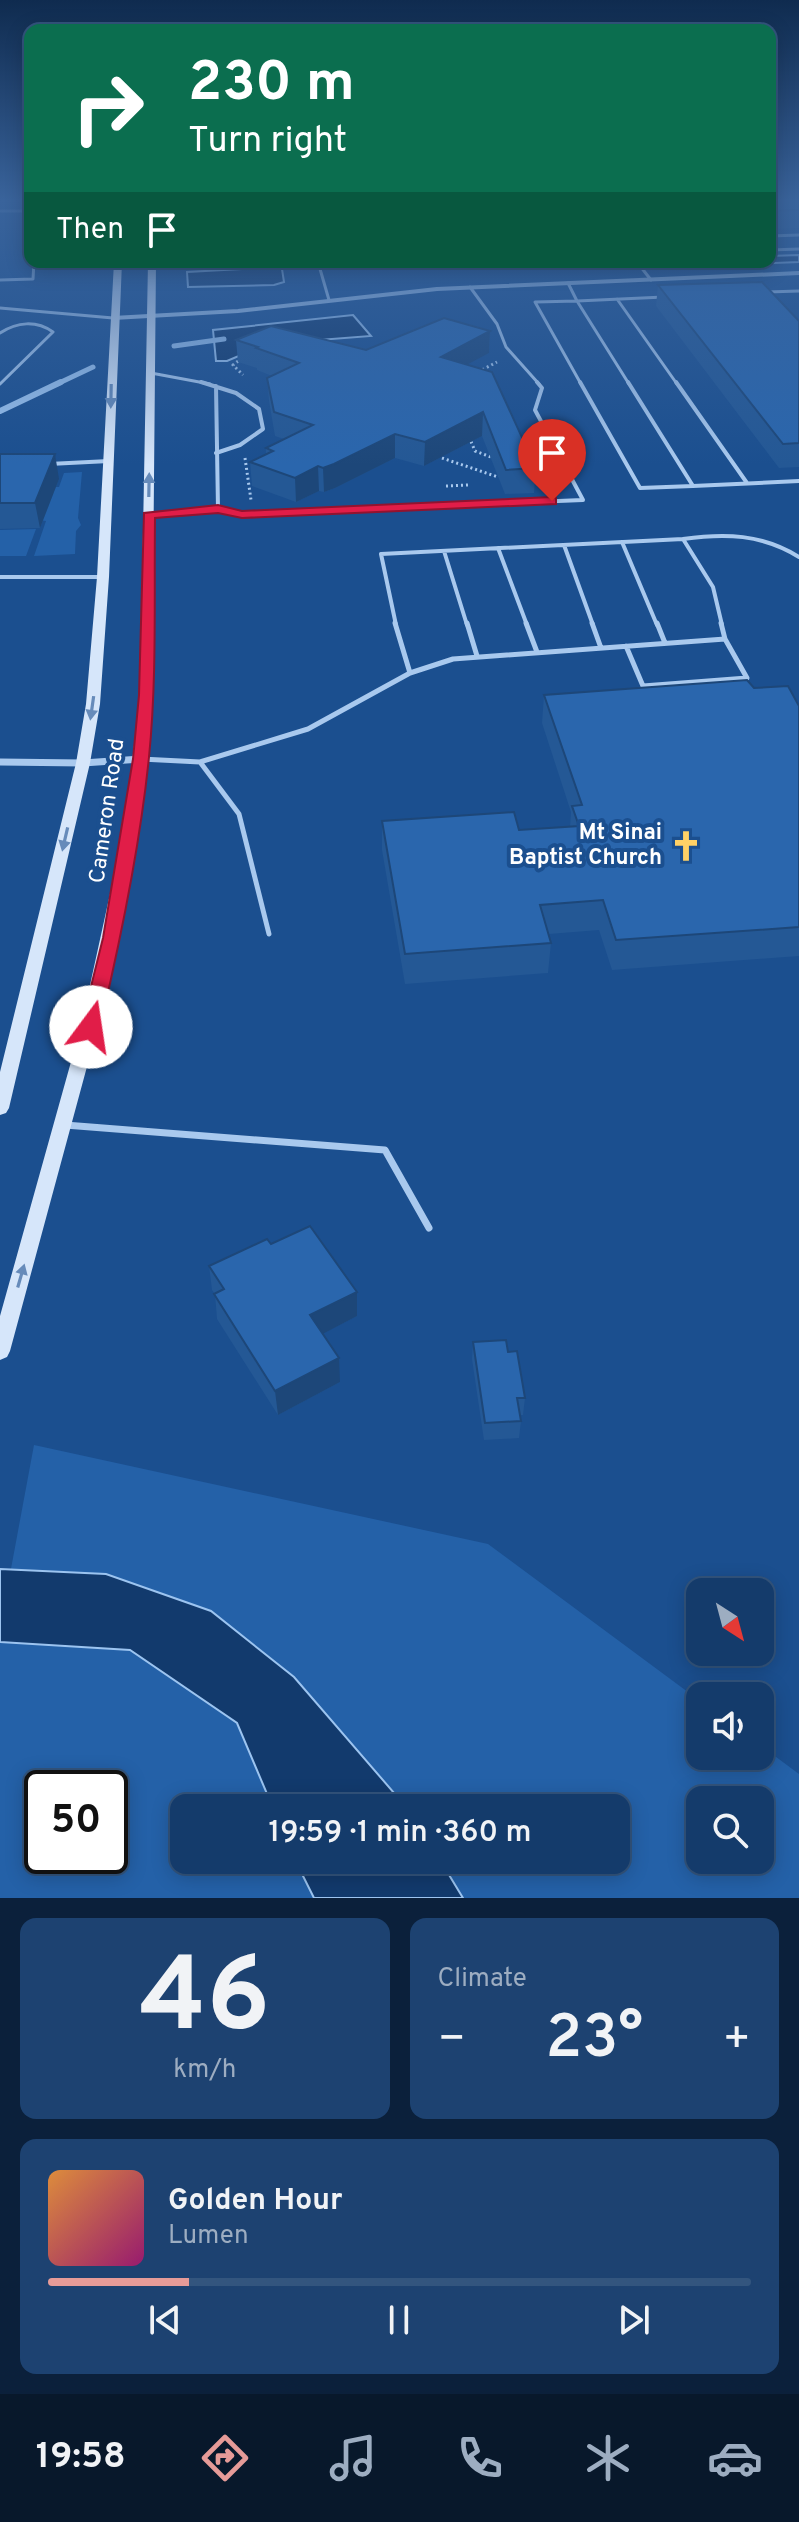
<!DOCTYPE html>
<meta charset="utf-8">
<style>
body{margin:0;font-family:Overpass,sans-serif;background:#1d4271;color:#f1f3f6;height:100vh;display:flex;flex-direction:column;font-size:30px;white-space:nowrap}
*{box-sizing:border-box;margin:0}
p{font-size:26px;color:#9dadc1}
.icon{flex:none;width:44px;height:44px;fill:none;stroke:currentColor;stroke-width:2;stroke-linecap:round;stroke-linejoin:round}
.map{position:relative;height:1898px;overflow:hidden}
.sheet{display:flex;flex-direction:column;gap:20px;padding:20px;background:#0b203b;flex:1}
.sheet>*{flex:none}
.hud{position:absolute;left:24px;top:24px;width:752px;height:244px;border-radius:16px;box-shadow:0 4px 20px #0003,0 0 0 2px #33557e;background:#0b6e4f;color:#fff;overflow:hidden}
.needle{width:52px;rotate:144deg}
.controls{position:absolute;left:686px;top:1578px;display:grid;gap:16px}
.controls a{display:grid;place-items:center;width:88px;height:88px;border-radius:16px;background:#143b6b;box-shadow:0 4px 20px #0003,0 0 0 2px #33557e;font-size:40px}
.speed{position:absolute;left:24px;top:1770px;display:flex;gap:16px;font-size:40px;font-weight:700;text-align:center}
.speed>*{display:grid;place-content:center;width:104px;height:104px;border-radius:50%;background:#143b6b;box-shadow:0 4px 20px #0003,0 0 0 2px #33557e;line-height:1}
.speed .limit{border:4px solid #111;border-radius:12px;background:#fff;color:#111}
.pin{position:absolute;display:grid;place-items:center;width:68px;height:68px;color:#fff;margin:-82px -34px;border-radius:50% 50% 50% 0;rotate:-45deg;box-shadow:0 0 8px #0007}
.pin .icon{rotate:45deg}
.me{position:absolute;width:88px;margin:-44px;rotate:14deg;stroke-linejoin:round;filter:drop-shadow(0 0 6px #0008)}
.turn{display:flex;align-items:center;gap:28px;height:168px;padding:0 32px;font-size:36px}
.turn .icon{width:104px;height:104px;stroke-width:2.5}
.turn b{display:block;font-size:56px;line-height:68px}
.then{display:flex;align-items:center;height:76px;padding:0 32px;background:#0003;gap:16px;font-size:30px}
.big{font-size:60px;font-weight:600;line-height:1.1}
.sheet .widget{flex:1;display:flex;flex-direction:column;justify-content:center;gap:12px;min-width:0;padding:0 28px;border-radius:16px;background:#1d4271}
.sheet .dial{align-items:center;gap:0}
.dial b{font-size:104px;line-height:1}
.song{display:flex;align-items:center;gap:24px}
.cover{width:96px;height:96px;border-radius:12px;background:linear-gradient(135deg,hsl(30 70% 55%),hsl(320 70% 35%))}
.played{height:8px;border-radius:4px;background:linear-gradient(90deg,#e69b98 20%,#33557e 20%)}
.keys{display:flex;justify-content:space-around;direction:ltr}
.heat{display:flex;justify-content:space-between;align-items:center;font-size:44px;direction:ltr}
.sheet .tiles{flex:1;display:grid;gap:20px;grid-template-columns:1fr 1fr}
.widget:last-child{grid-column:span 2}
.trip{position:absolute;left:170px;top:1794px;width:460px;height:80px;border-radius:16px;background:#143b6b;box-shadow:0 4px 20px #0003,0 0 0 2px #33557e;font-weight:600;line-height:80px;text-align:center}
.tabs{display:flex;height:128px;justify-content:space-around;align-items:center;background:#08182b;color:#9dadc1}
.tabs .icon{width:56px;height:56px}
.tabs .selected{color:#e69b98}
.tabs b{font-size:36px;color:#f1f3f6}
.map>svg:first-child{display:block}
.green{fill:#2461a8;fill-rule:evenodd}
.water{fill:#123a6d;stroke:#9cc4f0;stroke-width:2}
.lines{fill:none;stroke-linecap:round;stroke-linejoin:round}
.stream-far1{stroke:#9cc4f0;stroke-width:5}
.stream{stroke:#9cc4f0;stroke-width:6}
.path{stroke:#a9c9ee;stroke-width:3;stroke-dasharray:2 3;stroke-linecap:butt}
.service-far3{stroke:#a9c9ee;stroke-width:3}
.service-far2{stroke:#a9c9ee;stroke-width:4}
.service-far1{stroke:#a9c9ee;stroke-width:5}
.service{stroke:#a9c9ee;stroke-width:7}
.minor-far1{stroke:#a9c9ee;stroke-width:4}
.minor{stroke:#a9c9ee;stroke-width:7}
.secondary{fill:#d6e6fa;fill-rule:evenodd}
.wall{fill:#245895}
.shaded-wall{fill:#1d4779}
.building{fill:#2a66ad;stroke:#1d4779;stroke-width:2}
.oneway{fill:#668bba}
.route{fill:#e11d48;stroke:#92132f;stroke-width:2}
.labels{text-anchor:middle;dominant-baseline:central;stroke-width:8;stroke-linejoin:round;paint-order:stroke}
.street-label{font-size:22px;fill:#fff;stroke:#1b4f8f}
.poi-label{font-size:22px;font-weight:bold;fill:#fff;stroke:#1b4f8f;text-anchor:end}
</style>
<div class="map">
<svg width="799" height="1898" viewBox="0 0 799 1898">
<rect width="100%" height="100%" fill="#1b4f8f"/>
<path class="green" d="M82 472 78 518 81 525 76 531 75 554 34 556 46 521 38 520 51 487H59L64 473Z
M36 529 26 556H0V530Z
M34 1445 488 1544 700 1701V1756H760V1745L799 1774V1898H0V1628ZM42 1788H110V1856H42ZM700 1800H760V1860H700ZM184 1808H616V1860H184Z"/>
<path class="water" d="M799 255V262L658 268 653 262H770V256Z
M277 267 282 269 284 282 274 285 188 287 187 272Z
M353 315 371 336 267 344 227 361H216L213 330Z
M0 1569 106 1574 211 1611 294 1677 407 1808H273L237 1723 130 1650 0 1642Z
M295 1860H440L463 1898H314Z"/>
<g class="lines">
<path class="stream-far1" d="M174 346 224 339
M57 384 93 367"/>
<path class="stream" d="M0 411 61 382"/>
<path class="path" d="M242 358 233 365 243 375
M478 372 497 362
M469 437 475 451 496 459
M245 458 251 500
M442 458 498 477 502 475
M446 486 468 485"/>
<path class="service-far3" d="M0 211H30
M770 236 799 235
M770 250 799 249
M318 262 329 300
M637 262 651 280
M152 265 190 262
M0 280 33 279 34 262
M568 283 577 301 535 302 581 384
M470 287 497 324 506 347 539 384
M767 292 799 291
M617 299 677 384
M0 308 113 318
M0 333C17 322 36 320 53 332L0 384
M151 373 210 384
M629 384 577 301 664 297"/>
<path class="service-far2" d="M201 382 236 393 259 409 263 429 240 445 216 453
M580 382 640 488 693 486
M628 382 693 486 799 481
M676 382 747 483
M216 386 218 509 242 514 583 500 535 410 542 388 537 382
M49 464 109 461
M149 515 218 509
M683 539C725 533 762 534 799 557
M622 542 657 625
M564 545 593 625
M498 548 527 625
M444 551 467 625
M0 577H103
M396 625 381 554 683 539 713 587 722 625"/>
<path class="service-far1" d="M395 623 410 673
M467 623 477 656
M526 623 537 652
M592 623 601 648
M657 623 665 643
M626 646 643 686 747 678 725 639
M410 673 453 659 725 639 721 623
M141 759 200 762 308 729 410 673
M200 762 239 814 269 934"/>
<path class="service" d="M65 1125 385 1150 429 1228"/>
<path class="minor-far1" d="M113 318 238 311 437 289 799 273"/>
<path class="minor" d="M0 762 83 763 141 759"/>
<path class="secondary" d="M114 262H122L109 577 100 704 90 763 9 1108 6 1113 0 1115V1072L76 763 86 704 97 577Z
M148 262H156L152 695 144 779 132 862 98 1026 10 1351 7 1357 0 1360V1316L81 1026 117 862 130 779 140 695Z"/>
</g>
<path class="wall" d="M770 199H799V228L770 229Z
M658 285 799 321V467L779 468 656 306Z
M490 331 489 353 467 364 536 468 534 493 505 494 482 436 424 466 395 458 335 488 324 492 319 491 296 502 252 486 250 462 266 454V448L284 439 275 436 269 401 267 378 272 376 257 370V368L238 362 236 340 366 350Z
M0 454 59 479 40 528 0 529Z
M754 688 799 706V956L612 970 599 930 549 934 551 943 548 973 405 984 382 850V821L519 830 570 827 571 812 542 723 544 695Z
M271 1244 357 1316 322 1334 340 1382 278 1415 217 1319 215 1294 212 1290 209 1266Z
M473 1342 508 1352 525 1398 523 1415H520L521 1421 519 1438 484 1440 472 1359Z"/>
<path class="shaded-wall" d="M490 331 489 353 440 379 441 357Z
M483 412 482 436 424 466 425 442Z
M395 434V458L335 488 324 492 323 468Z
M55 454 59 479 40 528 35 503Z
M318 466 319 491 296 502 295 478Z
M357 1292V1316L311 1340 310 1315Z
M339 1358 340 1382 278 1415 275 1391Z"/>
<path class="building" d="M770 199H799V210L770 211Z
M762 282 799 321V443L783 444 658 285Z
M444 318 490 331 441 357 492 372 536 468 506 470 483 412 425 442 395 434 334 464 323 468 318 466 295 478 250 462 273 451 266 448 313 425 274 412 267 378 299 363 256 348 258 347 236 340 271 326 366 350Z
M0 454H55L35 503H0Z
M747 680 754 688 788 686 799 706V927L616 940 603 900 540 905 551 943 405 954 382 821 514 812 519 830 579 826 572 806 582 805 544 695Z
M310 1226 357 1292 310 1315 339 1358 275 1391 214 1294 224 1289 209 1266 267 1239 271 1244Z
M506 1340 508 1352 517 1351 525 1398H517L521 1421 485 1423 473 1342Z"/>
<defs><path id="oneway-solid" d="M-6-.8H1V-3.2L6.5 0L1 3.2V.8H-6Z" transform="scale(2)"/></defs>
<g class="oneway">
<use href="#oneway-solid" transform="translate(111 396) rotate(91)"/>
<use href="#oneway-solid" transform="translate(149 485) rotate(-89)"/>
<use href="#oneway-solid" transform="translate(92 708) rotate(98)"/>
<use href="#oneway-solid" transform="translate(65 839) rotate(103)"/>
<use href="#oneway-solid" transform="translate(21 1276) rotate(-74)"/>
</g>
<linearGradient id="sky" x2="0" y2="1"><stop stop-color="#0f2b4f"/><stop offset="0.43" stop-color="#39639b"/><stop offset="1" stop-color="#39639b" stop-opacity="0"/></linearGradient>
<rect width="799" height="465" fill="url(#sky)"/>
<path class="route" d="M552 497 556 498V504L242 518 218 513 155 518C154 598 157 678 149 757 140 847 121 938 100 1027L91 1034 84 1032 81 1027 103 938 133 759 139 695 144 513 218 505 242 511Z"/>
<defs>
<symbol id="church-bare" viewBox="-9 -9 18 18"><path d="M-1.2-6h2.4v3.5h3.3v2.4h-3.3V6h-2.4V-.1h-3.3v-2.4h3.3Z" fill="#ffd166" stroke="#1b4f8f" stroke-width="2.5" paint-order="stroke"/></symbol>
</defs>
<g fill-rule="evenodd">
<use href="#church-bare" x="664" y="824" width="44" height="44"/>
</g>
<g class="labels">
<g class="street-label">
<text transform="translate(108 811) rotate(-82)">Cameron Road</text>
</g>
<g class="poi-label">
<text x="662" y="833">Mt Sinai<tspan x="662" dy="25">Baptist Church</tspan></text>
</g>
</g>
</svg>
<div class="controls">
<a><svg class="needle" viewBox="-14 -14 28 28"><path d="M0-13l5 13h-10z" fill="#e53935"/><path d="M0 13l5-13h-10z" fill="#9dadc1"/></svg></a>
<a><svg class="icon" aria-label="sound" viewBox="0 0 24 24"><path d="M4 9h4l5-4v14l-5-4H4zM17 9q2 3 0 6"/></svg></a>
<a><svg class="icon" aria-label="search" viewBox="0 0 24 24"><circle cx="10" cy="10" r="6"/><path d="M15 15l6 6"/></svg></a>
</div>
<div class="speed"><div class="limit">50</div></div>
<div class="pin" style="left:552px;top:501px;background:#d93025"><svg class="icon" aria-label="arrive" viewBox="0 0 24 24"><path d="M6 21V4h12l-3 4 3 4H6"/></svg></div>
<svg class="me" style="left:91px;top:1027px" viewBox="-20 -20 40 40"><circle r="19" fill="#fff"/><path d="M0-13L10 11 0 6-10 11z" fill="#e11d48"/></svg>
<div class="trip">19:59 · 1 min · 360 m</div>
<div class="hud">
<div class="turn"><svg class="icon" aria-label="right" viewBox="0 0 24 24"><path d="M7 20v-9h11M14 6l5 5-5 5"/></svg><div><b>230 m</b>Turn right</div></div>
<div class="then">Then<svg class="icon" aria-label="arrive" viewBox="0 0 24 24"><path d="M6 21V4h12l-3 4 3 4H6"/></svg></div>
</div>
</div>
<section class="sheet">
<div class="tiles">
<div class="widget dial"><b>46</b><p>km/h</p></div>
<div class="widget"><p>Climate</p>
<div class="heat"><a>−</a><b class="big">23°</b><a>+</a></div>
</div>
<div class="widget">
<div class="song"><i class="cover"></i><div><b>Golden Hour</b><p>Lumen</p></div></div>
<div class="played"></div>
<div class="keys"><svg class="icon" aria-label="previous" viewBox="0 0 24 24"><path d="M18 5L8 12l10 7zM5 5v14"/></svg><svg class="icon" aria-label="pause" viewBox="0 0 24 24"><path d="M8 5v14M16 5v14"/></svg><svg class="icon" aria-label="next" viewBox="0 0 24 24"><path d="M6 5l10 7-10 7zM19 5v14"/></svg></div>
</div>
</div>
</section>
<nav class="tabs">
<b>19:58</b>
<svg class="icon selected" aria-label="directions" viewBox="0 0 24 24"><path d="M12 3l9 9-9 9-9-9zM9 14v-3h6M13 9l2 2-2 2"/></svg>
<svg class="icon" aria-label="music" viewBox="0 0 24 24"><path d="M9 18V5l10-2v13"/><circle cx="6" cy="18" r="3"/><circle cx="16" cy="16" r="3"/></svg>
<svg class="icon" aria-label="phone" viewBox="0 0 24 24"><path d="M5 4h4l2 5-3 2q2 4 5 5l2-3 5 2v4C11 20 4 13 5 4z"/></svg>
<svg class="icon" aria-label="climate" viewBox="0 0 24 24"><path d="M12 3v18M4 7l16 10M4 17L20 7"/></svg>
<svg class="icon" aria-label="car" viewBox="0 0 24 24"><path d="M5 17H2v-5l4-1 3-4h7l3 4 3 1v5h-3M9 17h6M6 11h13"/><circle cx="7" cy="17" r="2"/><circle cx="17" cy="17" r="2"/></svg>
</nav>
